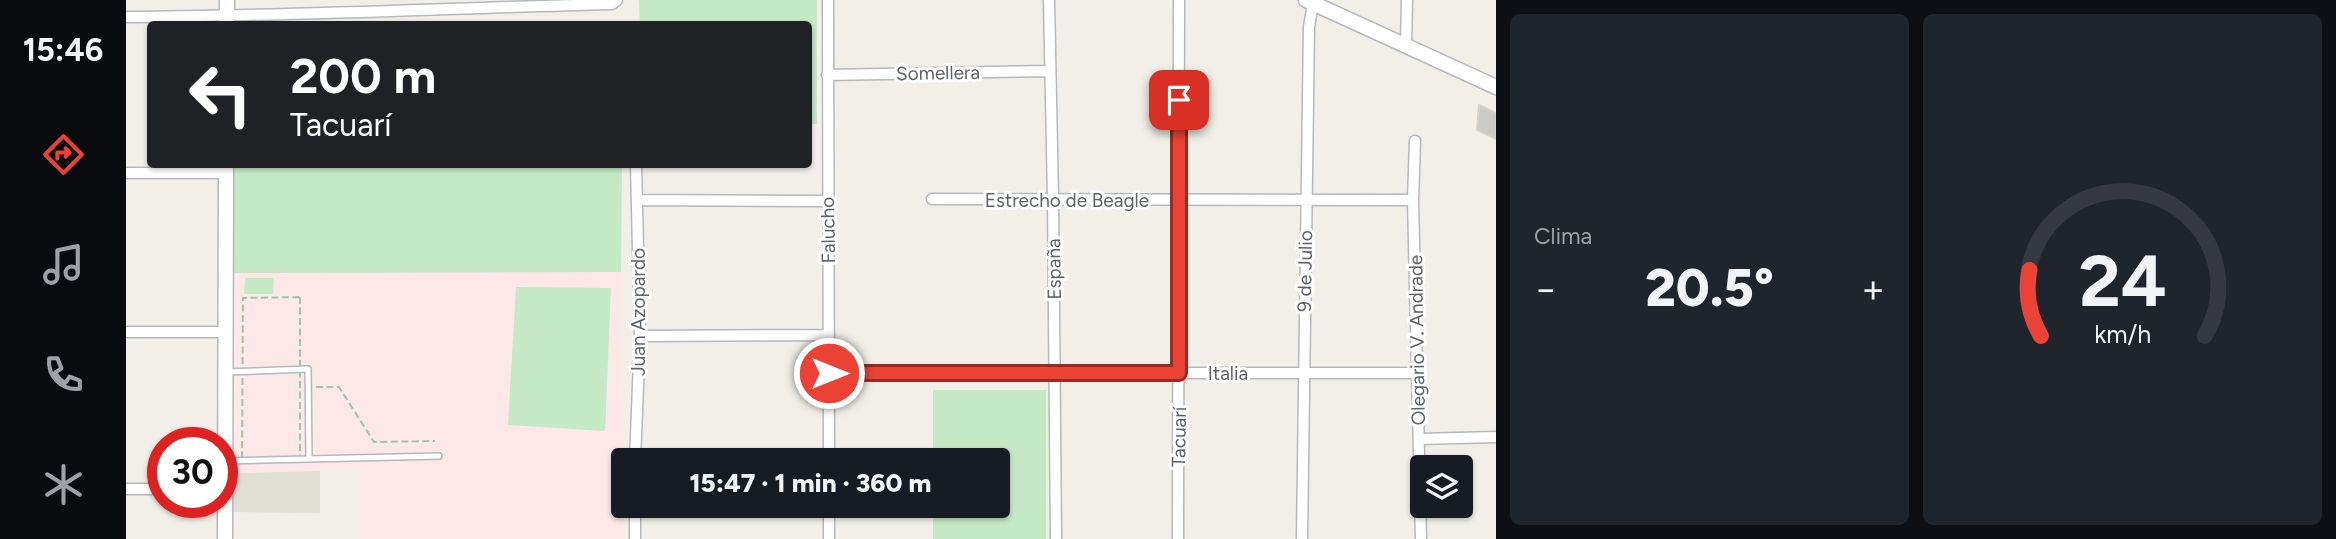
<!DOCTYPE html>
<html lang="es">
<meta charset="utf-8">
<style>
body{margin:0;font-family:Figtree,sans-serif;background:#20242c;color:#f1f3f6;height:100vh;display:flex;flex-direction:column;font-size:26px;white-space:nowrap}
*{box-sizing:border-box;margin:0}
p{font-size:23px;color:#9ea1a6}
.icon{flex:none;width:38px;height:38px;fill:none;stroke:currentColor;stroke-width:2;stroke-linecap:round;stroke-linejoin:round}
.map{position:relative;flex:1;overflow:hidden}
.sheet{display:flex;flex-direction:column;gap:14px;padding:14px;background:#0d0f14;width:840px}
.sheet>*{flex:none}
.hud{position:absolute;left:21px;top:21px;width:665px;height:147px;border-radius:7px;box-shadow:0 2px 5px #0004;background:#202124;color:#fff;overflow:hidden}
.controls{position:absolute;left:1284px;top:455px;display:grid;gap:14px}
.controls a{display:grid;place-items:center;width:63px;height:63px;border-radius:7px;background:#171b24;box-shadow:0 2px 5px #0004;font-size:35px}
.speed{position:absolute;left:21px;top:427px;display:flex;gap:14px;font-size:35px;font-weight:700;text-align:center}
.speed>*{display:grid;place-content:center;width:91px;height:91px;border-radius:50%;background:#171b24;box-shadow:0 2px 5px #0004;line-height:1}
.speed .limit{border:10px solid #d22;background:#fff;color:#111}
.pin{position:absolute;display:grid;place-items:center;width:60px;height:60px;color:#fff;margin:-30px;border-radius:14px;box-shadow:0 4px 10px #0006}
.me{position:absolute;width:77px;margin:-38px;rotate:90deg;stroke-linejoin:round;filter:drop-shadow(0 0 5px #0008)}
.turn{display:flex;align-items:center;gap:24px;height:147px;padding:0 28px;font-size:32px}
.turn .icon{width:91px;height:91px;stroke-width:2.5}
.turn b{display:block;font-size:49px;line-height:60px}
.big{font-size:52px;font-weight:800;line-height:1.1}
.sheet .tile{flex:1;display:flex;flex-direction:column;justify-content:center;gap:10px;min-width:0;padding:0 24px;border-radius:10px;background:#20242c}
.sheet .dial{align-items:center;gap:0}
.dial svg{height:182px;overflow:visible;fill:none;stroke:#363941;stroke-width:7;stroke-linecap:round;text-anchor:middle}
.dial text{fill:#f1f3f6;stroke:none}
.heat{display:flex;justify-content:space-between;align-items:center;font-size:38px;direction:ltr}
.sheet .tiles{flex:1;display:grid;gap:14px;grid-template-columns:repeat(2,1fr)}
.trip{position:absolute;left:485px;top:448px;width:399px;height:70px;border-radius:7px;background:#171b24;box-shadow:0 2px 5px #0004;font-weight:800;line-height:70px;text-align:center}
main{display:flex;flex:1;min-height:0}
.tabs{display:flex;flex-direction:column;width:126px;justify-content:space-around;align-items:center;background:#090b0e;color:#9ea1a6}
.tabs .icon{width:49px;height:49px}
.tabs .selected{color:#ea4335}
.tabs b{font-size:32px;color:#f1f3f6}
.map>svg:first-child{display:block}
.education{fill:#e1ded6}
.medical{fill:#fce8e6}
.green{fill:#c5e8c5}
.building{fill:#cccac5;stroke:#d6d1c6;stroke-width:2}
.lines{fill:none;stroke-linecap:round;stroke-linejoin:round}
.service-casing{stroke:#b5b8bc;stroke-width:8}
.minor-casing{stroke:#b5b8bc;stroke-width:13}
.tertiary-casing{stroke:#b5b8bc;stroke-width:17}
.path{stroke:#9cc7a9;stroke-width:2;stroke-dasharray:7 3.5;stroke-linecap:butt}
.service{stroke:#fff;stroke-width:5}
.minor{stroke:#fff;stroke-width:10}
.tertiary{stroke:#fff;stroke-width:14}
.route-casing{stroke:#982c22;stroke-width:18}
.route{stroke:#ea4335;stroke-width:12}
.labels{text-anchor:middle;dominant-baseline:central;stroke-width:6;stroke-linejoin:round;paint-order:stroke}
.street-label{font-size:19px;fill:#5f6368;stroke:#fff}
</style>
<main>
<nav class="tabs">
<b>15:46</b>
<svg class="icon selected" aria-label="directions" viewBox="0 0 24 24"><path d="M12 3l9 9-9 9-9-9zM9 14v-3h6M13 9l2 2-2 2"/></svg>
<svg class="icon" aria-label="music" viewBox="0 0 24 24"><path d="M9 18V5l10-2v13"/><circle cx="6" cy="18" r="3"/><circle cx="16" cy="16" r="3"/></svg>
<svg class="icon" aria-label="phone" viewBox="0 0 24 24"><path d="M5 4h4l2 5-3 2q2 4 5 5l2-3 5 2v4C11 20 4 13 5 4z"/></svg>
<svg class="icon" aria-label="climate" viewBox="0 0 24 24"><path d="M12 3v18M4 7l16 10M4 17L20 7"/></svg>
</nav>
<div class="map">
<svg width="1370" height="539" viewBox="0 0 1370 539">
<rect width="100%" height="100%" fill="#f1efe8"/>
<path class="education" d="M194 471V513L107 512 106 473Z"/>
<path class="medical" d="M495 272 498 539H233L234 470 106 473 107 273Z"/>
<path class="green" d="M513 0H691V124H683L682 24H514Z
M107 165H496L495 272 107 273Z
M119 278H148L147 294H118Z
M390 287 485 288 479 431 382 425Z
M807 390H920V539H807V506H872V460H807Z"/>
<path class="building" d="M1353 105 1370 113V139L1351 130Z"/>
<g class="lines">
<defs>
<path id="service" d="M100 372 182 369 183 459
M100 461 313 456"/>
<path id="minor" d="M702 0 703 460
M923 0 927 198 930 539
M0 17C162 16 324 8 486 4L491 0
M1280 45 1281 0
M701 75 923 71
M1289 141 1287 200 1295 539
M0 173H100
M806 199 1287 200
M511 200 701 201
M0 332H100
M514 336 703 335
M703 373H1292
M1293 439 1370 437
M509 460 514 336 510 164
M0 489H37
M509 506V539
M703 539V506
M1052 539 1053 0
M1176 539 1183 27 1187 3"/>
<path id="tertiary" d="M101 0V24
M1180 0 1370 87
M99 539 100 164"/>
</defs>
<use href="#service" class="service-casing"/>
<use href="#minor" class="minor-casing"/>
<use href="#tertiary" class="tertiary-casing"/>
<path class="path" d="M174 297V458L116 460 117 298Z
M190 387H213L248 442 309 441"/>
<use href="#service" class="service"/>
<use href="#minor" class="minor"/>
<use href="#tertiary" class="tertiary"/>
</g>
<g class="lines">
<defs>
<path id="route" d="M703 373H1053V100"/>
</defs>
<use href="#route" class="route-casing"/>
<use href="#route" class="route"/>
</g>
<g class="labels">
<g class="street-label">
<text transform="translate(812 73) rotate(-1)">Somellera</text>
<text x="941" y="200">Estrecho de Beagle</text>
<text transform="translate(702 230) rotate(-91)">Falucho</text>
<text transform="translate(928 269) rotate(-91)">España</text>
<text transform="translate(1179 271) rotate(-89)">9 de Julio</text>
<text transform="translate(512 312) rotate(-90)">Juan Azopardo</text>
<text transform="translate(1291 340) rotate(-91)">Olegario V. Andrade</text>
<text x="1102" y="373">Italia</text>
<text transform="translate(1053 437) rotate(-89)">Tacuarí</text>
</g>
</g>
</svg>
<div class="controls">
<a><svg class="icon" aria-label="layers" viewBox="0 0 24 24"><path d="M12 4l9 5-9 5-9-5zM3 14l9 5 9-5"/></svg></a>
</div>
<div class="speed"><div class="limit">30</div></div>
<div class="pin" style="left:1053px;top:100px;background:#d93025"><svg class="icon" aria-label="arrive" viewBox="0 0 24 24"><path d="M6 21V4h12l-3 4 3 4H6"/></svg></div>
<svg class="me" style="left:703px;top:373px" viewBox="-20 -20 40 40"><circle r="17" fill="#ea4335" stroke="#fff" stroke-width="3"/><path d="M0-11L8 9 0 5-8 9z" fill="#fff"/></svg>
<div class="trip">15:47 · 1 min · 360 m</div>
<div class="hud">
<div class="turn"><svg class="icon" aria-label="left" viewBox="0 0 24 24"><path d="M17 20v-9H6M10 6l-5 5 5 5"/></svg><div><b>200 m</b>Tacuarí</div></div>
</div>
</div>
<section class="sheet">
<div class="tiles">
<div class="tile"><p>Clima</p>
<div class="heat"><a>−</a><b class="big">20.5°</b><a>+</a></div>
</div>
<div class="tile dial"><svg viewBox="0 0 100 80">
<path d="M14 69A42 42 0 1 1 86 69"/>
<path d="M14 69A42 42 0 0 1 9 40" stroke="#ea4335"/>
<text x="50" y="56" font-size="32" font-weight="700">24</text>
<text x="50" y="72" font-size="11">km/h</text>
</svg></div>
</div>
</section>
</main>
